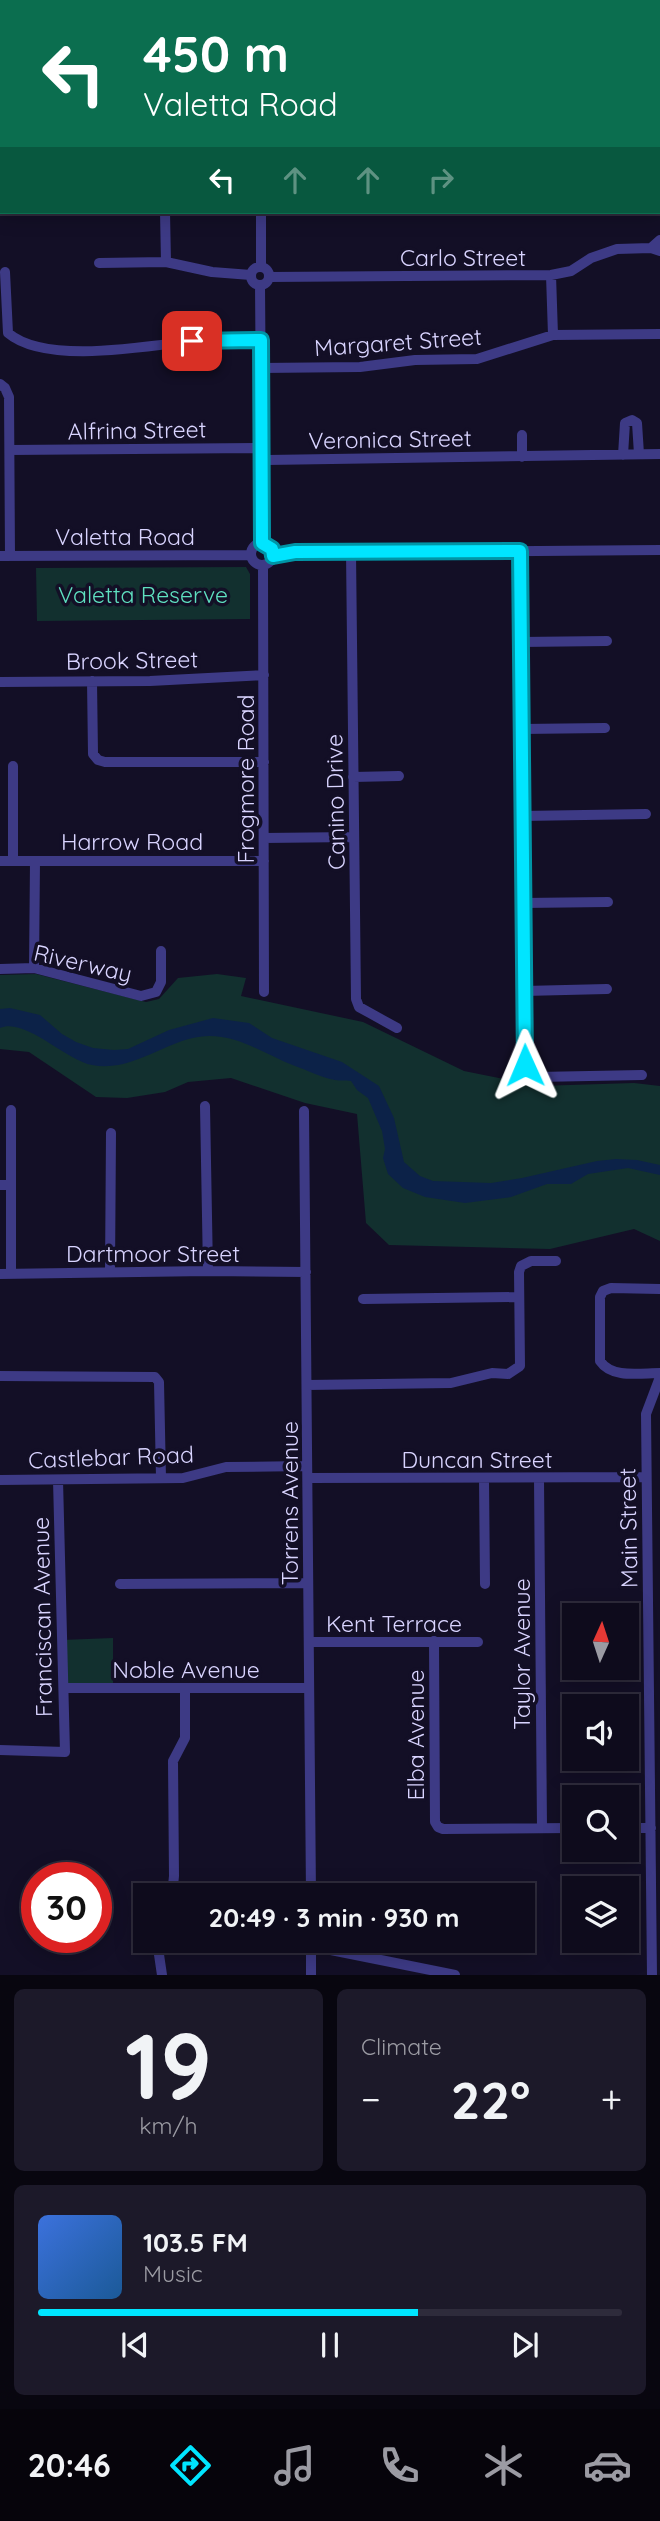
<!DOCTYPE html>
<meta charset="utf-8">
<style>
body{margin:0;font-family:Quicksand,sans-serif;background:#1c1929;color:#f1f3f6;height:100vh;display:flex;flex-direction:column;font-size:26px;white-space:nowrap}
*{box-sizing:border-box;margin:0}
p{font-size:23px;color:#9b9ba3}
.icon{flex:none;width:38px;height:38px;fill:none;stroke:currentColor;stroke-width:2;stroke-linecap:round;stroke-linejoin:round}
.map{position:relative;height:1975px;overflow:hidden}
.sheet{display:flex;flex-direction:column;gap:14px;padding:14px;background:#08060f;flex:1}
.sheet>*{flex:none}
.banner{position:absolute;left:0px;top:0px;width:662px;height:214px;box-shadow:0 4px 18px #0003,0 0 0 2px #2e2b3b;background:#0b6e4f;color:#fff;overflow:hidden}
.needle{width:46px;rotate:3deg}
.buttons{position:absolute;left:562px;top:1603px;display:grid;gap:14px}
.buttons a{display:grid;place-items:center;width:77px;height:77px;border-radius:0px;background:#0e0b1c;box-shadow:0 4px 18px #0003,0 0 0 2px #2e2b3b;font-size:35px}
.speed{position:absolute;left:21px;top:1862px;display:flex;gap:14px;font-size:35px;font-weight:700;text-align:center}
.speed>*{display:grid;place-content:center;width:91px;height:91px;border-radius:50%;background:#0e0b1c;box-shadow:0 4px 18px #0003,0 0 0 2px #2e2b3b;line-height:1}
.speed .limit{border:10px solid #d22;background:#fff;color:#111}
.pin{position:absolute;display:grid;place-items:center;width:60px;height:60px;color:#fff;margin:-30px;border-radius:14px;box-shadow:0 4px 10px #0006}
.me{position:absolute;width:77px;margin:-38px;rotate:359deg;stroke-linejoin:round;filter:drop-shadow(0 0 5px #0008)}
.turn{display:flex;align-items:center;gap:24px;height:147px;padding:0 28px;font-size:32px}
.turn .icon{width:91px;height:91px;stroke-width:2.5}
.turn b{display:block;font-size:49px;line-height:60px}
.lanes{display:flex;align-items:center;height:66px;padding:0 28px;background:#0003;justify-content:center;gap:35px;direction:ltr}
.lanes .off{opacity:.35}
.big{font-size:52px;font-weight:700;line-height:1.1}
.sheet .card{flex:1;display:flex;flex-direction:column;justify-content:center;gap:10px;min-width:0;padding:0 24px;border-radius:10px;background:#1c1929}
.sheet .dial{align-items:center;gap:0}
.dial b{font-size:91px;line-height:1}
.song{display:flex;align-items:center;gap:21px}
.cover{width:84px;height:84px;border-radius:10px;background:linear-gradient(135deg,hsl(220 70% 55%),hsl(210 70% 35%))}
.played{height:7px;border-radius:4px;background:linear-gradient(90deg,#00e5ff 65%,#2e2b3b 65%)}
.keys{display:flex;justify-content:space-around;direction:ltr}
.heat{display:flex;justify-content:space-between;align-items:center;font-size:38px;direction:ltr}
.sheet .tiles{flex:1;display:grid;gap:14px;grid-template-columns:1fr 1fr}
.card:last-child{grid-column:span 2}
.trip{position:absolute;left:133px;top:1883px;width:402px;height:70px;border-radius:0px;background:#0e0b1c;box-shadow:0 4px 18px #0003,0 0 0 2px #2e2b3b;font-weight:700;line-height:70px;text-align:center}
.dock{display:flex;height:112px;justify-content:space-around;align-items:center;background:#06040b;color:#9b9ba3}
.dock .icon{width:49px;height:49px}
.dock .on{color:#00e5ff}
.dock b{font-size:32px;color:#f1f3f6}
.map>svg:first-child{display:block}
.green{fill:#12302f}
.water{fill:#0c2248}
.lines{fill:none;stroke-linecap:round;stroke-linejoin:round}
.minor{stroke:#3d3a85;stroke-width:10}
.route-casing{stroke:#0095a6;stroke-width:18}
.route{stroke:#00e5ff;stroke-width:12}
.labels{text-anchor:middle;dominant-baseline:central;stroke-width:7;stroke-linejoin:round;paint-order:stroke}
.street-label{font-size:23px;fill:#d9d4ff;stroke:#130f26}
.park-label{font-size:23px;fill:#5fe0c0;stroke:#130f26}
</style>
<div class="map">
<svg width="660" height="1975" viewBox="0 0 660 1975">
<rect width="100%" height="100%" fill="#130f26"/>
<path class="green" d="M362 0H511V2Z
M246 567 250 574V619L37 621 36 568Z
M36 974 146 1002 159 999 178 978 217 974 246 978 241 996 363 1022 464 1071 538 1086 634 1083 660 1086V1241L634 1229 550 1249 389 1245 366 1223 357 1114 305 1103 231 1078 188 1082 165 1092 127 1098 96 1097 29 1052 0 1049V975Z
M113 1638V1688H64L62 1640Z"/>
<path class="water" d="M10 1008 40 1015 62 1034 76 1042 93 1048 114 1050 128 1049 169 1030 213 1018 249 1023 272 1038 342 1062 379 1086 394 1118 404 1162 420 1176 433 1181 491 1183 522 1178 597 1161 616 1159 637 1160 660 1165V1175L628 1168 588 1174 571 1184H547L511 1197 465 1203 425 1197 403 1188 388 1174 383 1158 385 1149 382 1131 368 1098 357 1090 351 1081C345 1080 341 1081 335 1080 322 1078 307 1070 295 1066 266 1055 241 1036 209 1036 167 1037 136 1073 92 1065 65 1060 25 1017 0 1028V1009Z"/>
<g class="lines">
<path class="minor" d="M83 0V2
M169 0V2
M257 0V2
M520 0V2
M165 212 166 262
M261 212V266
M660 240 651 248 660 251
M99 263 166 262 212 272 251 275
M251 276a9 9 0 1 1 18 0a9 9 0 1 1-18 0Z
M5 272 8 333C48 367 157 344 207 339 225 338 243 339 261 340
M551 275 553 335
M269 277 551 275 571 271 591 258 617 249 651 248
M260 285 262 543
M261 368 360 367 415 360 477 359 553 335 660 334
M0 384 5 388 9 397 10 556
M10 450 256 448 267 460 660 454
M623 455 625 423 632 420 637 423 639 454
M522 457V435
M251 554a11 11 0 1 1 22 0a11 11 0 1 1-22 0Z
M273 550 295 553 660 550
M520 551 525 1065 530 1075 537 1077 642 1075
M351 552 356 999 359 1007 397 1028
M0 556 251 555
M263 566 264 992
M521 642 607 641
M92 681 93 754 98 760 105 762H264
M0 682 150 681 264 675
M522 729 605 728
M353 777 399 776
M523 816 646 814
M264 838 354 837
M0 861H264
M13 861V766
M523 903 608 902
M34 968 35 861
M0 969 34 968 141 996 156 992 161 982V951
M524 991 607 989
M205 1106 208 1271
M304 1111 311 1895
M0 1185H11
M110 1271 111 1133
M11 1273V1110
M0 1274 208 1271 306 1272
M660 1289 611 1288 603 1291 600 1297V1361C612 1379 641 1373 660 1373
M363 1299 519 1297
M0 1376 155 1377 159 1382 161 1478
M307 1385 451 1383 492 1373 508 1374 520 1366 519 1272 521 1266 531 1261H556
M308 1478 646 1477
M484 1478 485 1584
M539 1479 542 1828
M0 1480 183 1478 226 1467 307 1466
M120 1584 308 1583
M434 1641 435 1822 438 1827 443 1829 574 1828
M309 1642H478
M64 1688H309
M0 1750 65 1752 58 1480
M626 1828H651
M172 1895 174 1876 173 1761 185 1738V1688
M157 1941 162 1975
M311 1941V1975
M311 1946 455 1975
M652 1975 646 1414 660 1377"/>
</g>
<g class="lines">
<defs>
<path id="route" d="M192 341 261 340 262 543 272 549 273 556 295 552 520 551 525 1065"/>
</defs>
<use href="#route" class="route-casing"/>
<use href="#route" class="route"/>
</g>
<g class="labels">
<g class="street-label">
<text x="463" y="257">Carlo Street</text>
<text transform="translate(398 342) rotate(-4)">Margaret Street</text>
<text transform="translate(137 430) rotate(-1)">Alfrina Street</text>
<text transform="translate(390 439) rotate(-1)">Veronica Street</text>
<text x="125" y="536">Valetta Road</text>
<text transform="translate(132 660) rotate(-1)">Brook Street</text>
<text transform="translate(245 779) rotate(-90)">Frogmore Road</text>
<text transform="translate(335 802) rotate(-91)">Canino Drive</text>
<text x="132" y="841">Harrow Road</text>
<text transform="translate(83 963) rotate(13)">Riverway</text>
<text x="153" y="1253">Dartmoor Street</text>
<text transform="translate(111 1457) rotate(-2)">Castlebar Road</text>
<text x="477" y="1459">Duncan Street</text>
<text transform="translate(289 1503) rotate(-90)">Torrens Avenue</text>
<text transform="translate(628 1528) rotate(-91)">Main Street</text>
<text transform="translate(42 1617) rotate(-91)">Franciscan Avenue</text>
<text x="394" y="1623">Kent Terrace</text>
<text transform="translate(521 1654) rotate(-90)">Taylor Avenue</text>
<text x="186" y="1669">Noble Avenue</text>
<text transform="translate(415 1735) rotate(-90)">Elba Avenue</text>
</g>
<g class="park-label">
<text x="143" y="594">Valetta Reserve</text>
</g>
</g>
</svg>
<div class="buttons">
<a><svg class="needle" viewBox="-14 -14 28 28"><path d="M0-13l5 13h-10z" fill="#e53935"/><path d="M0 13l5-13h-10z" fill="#9b9ba3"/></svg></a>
<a><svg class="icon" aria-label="sound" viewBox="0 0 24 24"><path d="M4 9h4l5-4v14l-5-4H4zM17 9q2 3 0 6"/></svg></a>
<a><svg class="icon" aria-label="search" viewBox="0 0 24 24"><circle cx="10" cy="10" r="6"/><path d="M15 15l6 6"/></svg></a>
<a><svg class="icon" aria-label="layers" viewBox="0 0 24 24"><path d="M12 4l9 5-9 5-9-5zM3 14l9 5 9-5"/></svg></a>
</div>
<div class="speed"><div class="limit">30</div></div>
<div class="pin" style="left:192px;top:341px;background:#d93025"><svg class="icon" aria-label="arrive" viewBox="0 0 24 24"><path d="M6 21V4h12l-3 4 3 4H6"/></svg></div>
<svg class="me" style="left:525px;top:1065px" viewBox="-20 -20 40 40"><path d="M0-17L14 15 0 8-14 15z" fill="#00e5ff" stroke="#fff" stroke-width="4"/></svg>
<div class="trip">20:49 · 3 min · 930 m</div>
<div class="banner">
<div class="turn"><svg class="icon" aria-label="left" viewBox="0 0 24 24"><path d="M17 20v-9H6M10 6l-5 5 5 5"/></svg><div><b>450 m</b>Valetta Road</div></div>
<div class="lanes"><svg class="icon" aria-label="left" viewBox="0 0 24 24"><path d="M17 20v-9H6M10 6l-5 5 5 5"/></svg><svg class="icon off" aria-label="ahead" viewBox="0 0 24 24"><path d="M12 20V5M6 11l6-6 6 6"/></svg><svg class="icon off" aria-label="ahead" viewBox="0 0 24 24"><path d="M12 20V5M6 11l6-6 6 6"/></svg><svg class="icon off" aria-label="right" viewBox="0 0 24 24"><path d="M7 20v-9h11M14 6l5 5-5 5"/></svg></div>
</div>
</div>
<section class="sheet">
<div class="tiles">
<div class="card dial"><b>19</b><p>km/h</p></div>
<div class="card"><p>Climate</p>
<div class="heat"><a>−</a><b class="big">22°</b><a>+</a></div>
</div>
<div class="card">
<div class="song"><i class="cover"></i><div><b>103.5 FM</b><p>Music</p></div></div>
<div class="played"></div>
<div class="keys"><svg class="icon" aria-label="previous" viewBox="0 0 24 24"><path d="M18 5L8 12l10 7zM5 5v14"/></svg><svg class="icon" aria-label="pause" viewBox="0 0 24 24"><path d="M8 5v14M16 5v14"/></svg><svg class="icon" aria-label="next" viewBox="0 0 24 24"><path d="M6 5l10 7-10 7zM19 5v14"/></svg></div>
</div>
</div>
</section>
<nav class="dock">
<b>20:46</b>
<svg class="icon on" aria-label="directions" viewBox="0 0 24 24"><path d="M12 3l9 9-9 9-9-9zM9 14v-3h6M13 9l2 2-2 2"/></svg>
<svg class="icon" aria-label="music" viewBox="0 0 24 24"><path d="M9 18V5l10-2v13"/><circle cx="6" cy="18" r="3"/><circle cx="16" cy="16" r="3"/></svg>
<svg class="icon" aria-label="phone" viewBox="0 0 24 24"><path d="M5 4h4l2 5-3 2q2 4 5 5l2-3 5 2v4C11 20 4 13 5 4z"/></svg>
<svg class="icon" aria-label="climate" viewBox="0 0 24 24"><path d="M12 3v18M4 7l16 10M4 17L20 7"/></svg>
<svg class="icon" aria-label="car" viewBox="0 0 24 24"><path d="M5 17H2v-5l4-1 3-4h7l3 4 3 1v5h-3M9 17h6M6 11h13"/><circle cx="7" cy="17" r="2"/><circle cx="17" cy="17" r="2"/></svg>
</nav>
